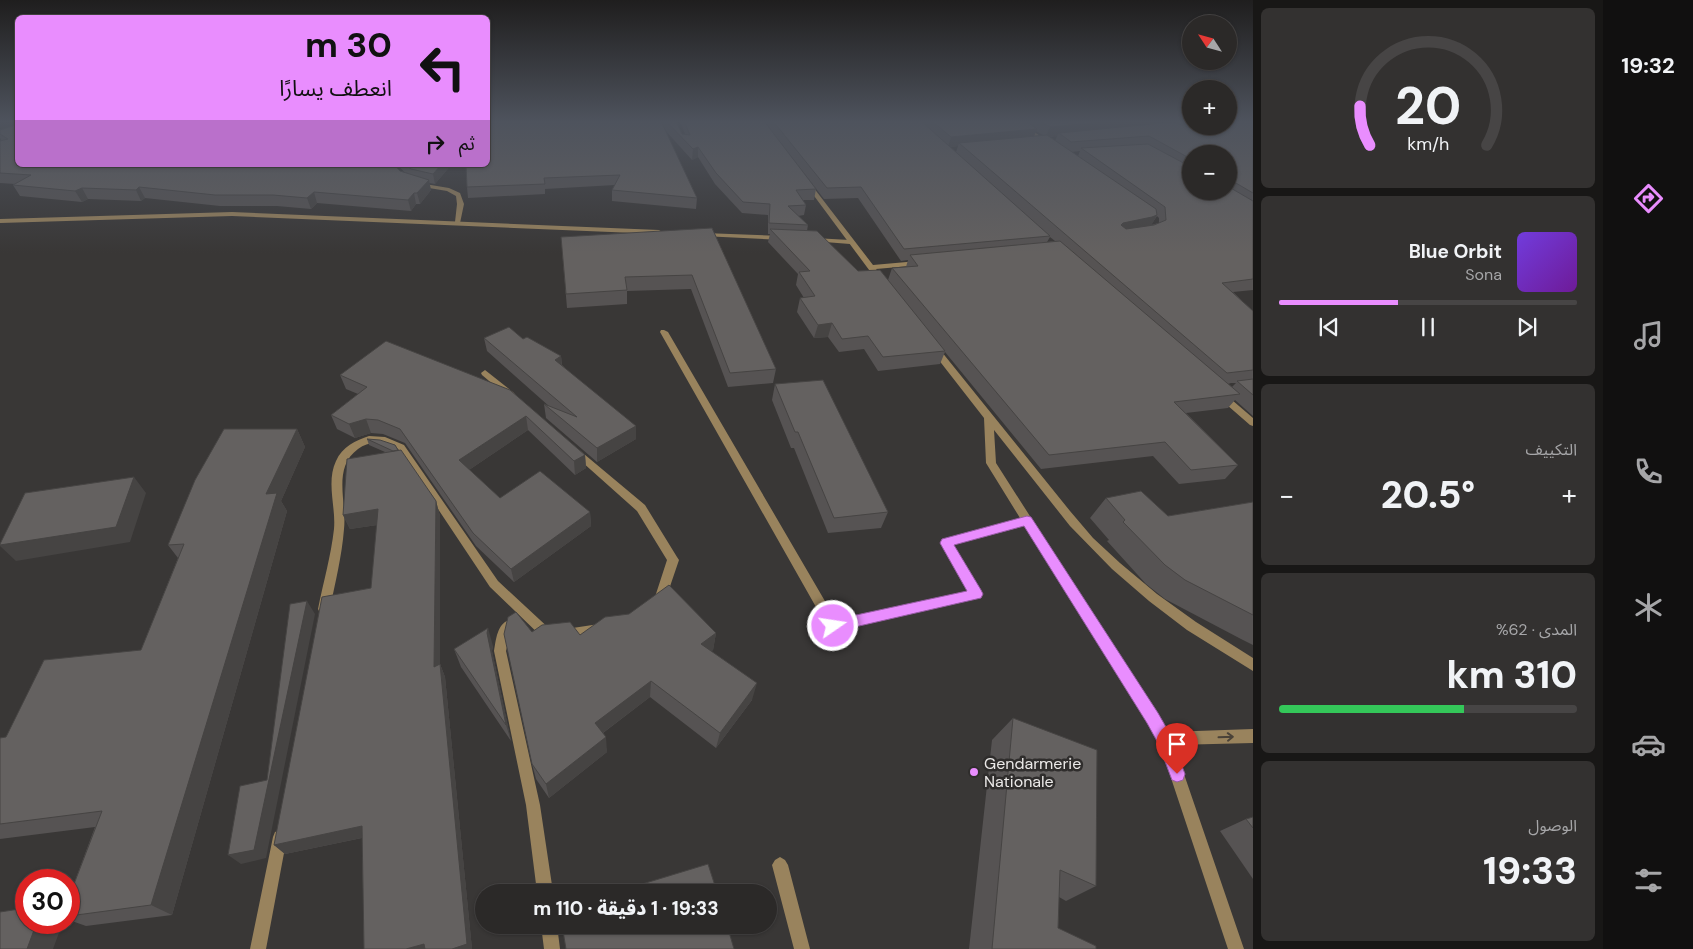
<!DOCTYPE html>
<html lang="ar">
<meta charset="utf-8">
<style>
body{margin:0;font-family:"DM Sans","Noto Sans Arabic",sans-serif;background:#333130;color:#f1f3f6;direction:rtl;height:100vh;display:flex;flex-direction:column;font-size:19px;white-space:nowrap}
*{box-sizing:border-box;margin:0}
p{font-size:16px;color:#a6a6a8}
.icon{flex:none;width:28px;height:28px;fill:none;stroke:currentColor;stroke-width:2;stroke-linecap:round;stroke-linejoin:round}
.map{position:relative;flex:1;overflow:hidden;direction:ltr}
.side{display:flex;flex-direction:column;gap:8px;padding:8px;background:#181716;width:350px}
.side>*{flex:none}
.top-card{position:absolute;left:15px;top:15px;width:475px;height:152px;border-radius:8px;box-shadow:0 1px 4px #0004,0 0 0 1px #474545;direction:rtl;background:#e98dfe;color:#111;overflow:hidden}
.needle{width:32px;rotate:306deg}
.tools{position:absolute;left:1182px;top:15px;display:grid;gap:10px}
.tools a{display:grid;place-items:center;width:55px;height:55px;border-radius:50%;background:#2b2928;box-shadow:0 1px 4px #0004,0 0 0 1px #474545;font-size:25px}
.speed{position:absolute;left:15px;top:869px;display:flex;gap:10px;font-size:25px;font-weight:700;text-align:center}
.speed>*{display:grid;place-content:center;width:65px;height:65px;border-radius:50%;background:#2b2928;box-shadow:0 1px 4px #0004,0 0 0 1px #474545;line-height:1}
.speed .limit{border:8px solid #d22;background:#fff;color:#111}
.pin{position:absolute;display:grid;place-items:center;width:42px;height:42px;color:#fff;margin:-51px -21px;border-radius:50% 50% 50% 0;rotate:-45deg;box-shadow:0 0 5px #0007}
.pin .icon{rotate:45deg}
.me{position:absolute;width:55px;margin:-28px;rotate:77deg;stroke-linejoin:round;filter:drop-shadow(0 0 4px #0008)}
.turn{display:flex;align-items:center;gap:18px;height:105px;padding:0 15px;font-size:22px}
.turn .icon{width:65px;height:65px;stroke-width:2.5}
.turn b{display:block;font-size:35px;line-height:42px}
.then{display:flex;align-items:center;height:48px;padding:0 15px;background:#0003;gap:10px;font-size:19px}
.big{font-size:38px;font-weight:800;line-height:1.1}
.side .widget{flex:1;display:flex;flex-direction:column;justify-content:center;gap:8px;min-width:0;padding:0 18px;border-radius:8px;background:#333130}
.side .dial{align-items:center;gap:0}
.dial svg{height:130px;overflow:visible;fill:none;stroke:#474545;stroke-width:7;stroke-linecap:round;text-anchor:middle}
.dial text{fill:#f1f3f6;stroke:none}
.song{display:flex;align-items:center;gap:15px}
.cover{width:60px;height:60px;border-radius:8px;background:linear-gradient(135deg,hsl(260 70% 55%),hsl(280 70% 35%))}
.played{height:5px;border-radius:2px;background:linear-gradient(90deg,#e98dfe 40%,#474545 40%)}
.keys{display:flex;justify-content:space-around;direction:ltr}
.heat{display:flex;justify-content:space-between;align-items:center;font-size:28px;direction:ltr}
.charge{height:8px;border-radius:4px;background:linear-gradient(90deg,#34c759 62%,#474545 0)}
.trip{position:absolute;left:475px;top:884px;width:302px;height:50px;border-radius:25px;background:#2b2928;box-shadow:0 1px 4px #0004,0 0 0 1px #474545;font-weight:800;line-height:50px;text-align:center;direction:rtl}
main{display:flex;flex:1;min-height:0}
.dock{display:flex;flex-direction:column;width:90px;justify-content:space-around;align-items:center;background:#111010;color:#a6a6a8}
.dock .icon{width:35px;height:35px}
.dock .current{color:#e98dfe}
.dock b{font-size:22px;color:#f1f3f6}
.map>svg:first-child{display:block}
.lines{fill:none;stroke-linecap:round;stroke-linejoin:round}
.minor{fill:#99835d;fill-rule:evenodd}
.tertiary{fill:#99835d;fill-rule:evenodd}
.wall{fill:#565353;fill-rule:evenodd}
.shaded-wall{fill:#464443}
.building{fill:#646160;stroke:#464443}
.oneway{stroke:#4a4238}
.route{fill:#e98dfe;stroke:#975ca5}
.poi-dot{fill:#e98dfe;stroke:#2f2d2c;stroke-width:2}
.labels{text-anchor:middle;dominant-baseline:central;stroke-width:5;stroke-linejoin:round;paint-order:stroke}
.near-poi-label{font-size:16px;fill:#ebe9e8;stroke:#2f2d2c;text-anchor:start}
</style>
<main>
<nav class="dock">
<b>19:32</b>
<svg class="icon current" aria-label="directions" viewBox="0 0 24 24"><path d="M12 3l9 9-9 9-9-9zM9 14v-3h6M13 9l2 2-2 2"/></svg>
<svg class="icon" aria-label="music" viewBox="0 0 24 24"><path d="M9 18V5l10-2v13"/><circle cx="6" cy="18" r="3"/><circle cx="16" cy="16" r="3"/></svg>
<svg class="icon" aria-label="phone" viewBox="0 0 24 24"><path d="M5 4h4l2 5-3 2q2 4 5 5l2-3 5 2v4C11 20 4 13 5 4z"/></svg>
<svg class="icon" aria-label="climate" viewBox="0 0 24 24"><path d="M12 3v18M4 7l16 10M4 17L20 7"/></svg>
<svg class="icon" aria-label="car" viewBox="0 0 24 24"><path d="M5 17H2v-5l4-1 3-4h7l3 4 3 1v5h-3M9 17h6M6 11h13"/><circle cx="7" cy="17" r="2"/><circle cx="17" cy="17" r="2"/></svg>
<svg class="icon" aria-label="filters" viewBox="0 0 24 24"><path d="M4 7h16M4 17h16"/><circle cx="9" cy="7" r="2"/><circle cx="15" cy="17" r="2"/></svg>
</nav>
<section class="side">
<div class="widget dial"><svg viewBox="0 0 100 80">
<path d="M14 69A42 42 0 1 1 86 69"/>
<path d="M14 69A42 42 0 0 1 8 45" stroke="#e98dfe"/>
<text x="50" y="56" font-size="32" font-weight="700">20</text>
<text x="50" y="72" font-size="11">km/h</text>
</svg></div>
<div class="widget">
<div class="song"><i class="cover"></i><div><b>Blue Orbit</b><p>Sona</p></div></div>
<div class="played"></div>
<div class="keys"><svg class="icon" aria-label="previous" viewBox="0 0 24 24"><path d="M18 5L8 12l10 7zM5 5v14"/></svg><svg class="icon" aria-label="pause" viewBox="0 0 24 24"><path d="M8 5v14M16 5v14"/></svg><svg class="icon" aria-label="next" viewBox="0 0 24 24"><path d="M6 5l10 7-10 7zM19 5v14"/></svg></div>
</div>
<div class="widget"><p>التكييف</p>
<div class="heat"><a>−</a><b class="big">20.5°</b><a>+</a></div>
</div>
<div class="widget"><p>المدى · 62%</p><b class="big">310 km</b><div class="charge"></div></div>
<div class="widget"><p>الوصول</p><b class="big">19:33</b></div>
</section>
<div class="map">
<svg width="1253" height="949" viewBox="0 0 1253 949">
<rect width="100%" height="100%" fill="#393736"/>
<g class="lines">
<path class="minor" d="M1012 121H1018L1052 144 1047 145Z
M419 183 449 188 460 193 464 204 460 223 455 222 457 204 456 196 447 191 417 186 416 185Z
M806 183H810L873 265 918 261H921V265L876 269 885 280 881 282H878L806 185Z
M661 330H664L668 332 836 620 968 591 941 543 942 540 1020 518 986 463 984 418 931 350V346H937L1070 511 1093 538 1120 563 1157 594 1196 622 1253 658V671L1187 630 1149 601 1112 569 1070 526 994 430 996 463 1168 732 1253 729V743L1174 745 1244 949H1228L1159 742 1024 525 953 545 980 591 982 594 980 597 833 631 829 630 660 332Z
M485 370 514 393 515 395 514 397H508L482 375 481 373Z
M1222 393 1225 394 1253 418V426L1250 425 1219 398 1218 396 1219 394Z
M369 436 385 437 404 445 498 581 553 632 555 636 553 640 549 641 545 640 490 587 398 449C383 443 371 439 358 449 332 468 347 502 344 529 342 556 335 583 330 609L328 613 324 614 320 613 318 609C323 583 331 556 334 529 336 507 326 482 336 461 342 447 356 440 369 436Z
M575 448 578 449 645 505 677 557 679 560 664 604 660 605 656 604 654 600 667 560 637 511 572 453 570 451 572 449Z
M509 620 513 621 515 625 511 632 506 651 540 805 553 892H537L526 805 494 651C496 640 497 624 509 620Z
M599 624 603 625 605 629 603 633 599 634 566 639 562 638 560 634 562 630 566 629Z
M280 830 285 832 287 837 266 949H250L273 837 275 832Z
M780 857 785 860 788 865 810 949H794L772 865 775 860Z
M541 925H557L560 949H544Z"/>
<path class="tertiary" d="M232 212 659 230 662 232 659 234 232 216 0 223V219Z
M704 233 782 236 785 238 782 240 702 236 701 235Z
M814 238 850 240 853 242 850 244 812 241 811 240Z"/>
</g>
<path class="wall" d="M488 121H676L682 134H685L680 121H764L816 189 814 200H803L806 205 804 215 798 216 808 225 807 231 858 271 888 280 892 268 906 267 908 260 901 261 858 198 824 199 764 121H1191V126H1229V121H1253V290L1233 292 1253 311V416L1235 400 1228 408 1186 413 1238 465 1225 479 1179 484 1153 456 1041 469 945 352 940 364 878 371 864 349 839 352 828 337 814 338 797 312 800 298H804L796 285 798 274 768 242 770 234H768V215L742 213 715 184 698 157 692 160 665 130 697 198 696 209 612 201V190L615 185 545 189V194L468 198 467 187ZM1036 131 1043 135 1034 136ZM1057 136 1055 141 1049 137ZM958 146 956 152 950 147ZM1080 151 1078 156 1071 152ZM1191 154H1229V191H1191ZM1157 216 1159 218V223L1151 225ZM1050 237 1055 241 1047 242ZM1231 383H1236L1232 387 1228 384Z
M13 126 400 171 405 173 398 165H451L435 184 429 183 431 190 420 204H416L411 211 317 203 311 209 277 206H220L145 198 141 201 88 199 82 202 20 196 13 185 15 184 0 183V141H2L0 138V130Z
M712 228 776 369 773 383 728 387 691 289 627 291V304L567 308 562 250Z
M484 338 523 339 561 356 562 365 636 439 597 462 546 418 544 404 550 407 487 351Z
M340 375 510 390 585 455 586 468 575 475 528 430 469 470 500 498 590 512 591 526 514 582 476 546 405 443 383 434 371 433 355 438 337 429 331 415 358 394 346 389Z
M775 384 888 512 881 528 828 533 794 448H791L772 400Z
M297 429 305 447 281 501 287 511 172 915 86 926 69 920V897L95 827 0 839V738L6 737 141 650 178 558 168 545Z
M367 439 395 445 436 501 440 516V664L445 677 472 949H364L362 838 285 854 274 845 371 588 377 525 350 529 343 515 385 452 369 445Z
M1106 498 1168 516 1253 502V645L1241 639 1165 599 1146 584 1107 541 1109 540 1090 518Z
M532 632 580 635 716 633 713 650 711 651 752 700 716 748 650 697 603 733 607 752 549 798 536 779 532 764Z
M493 646 492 651 511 741 461 667 454 649Z
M1013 718 1096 886 1066 901 1059 897 1058 928 1096 949H969L992 740Z
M1253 817V879L1220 831 1246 819Z"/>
<path class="shaded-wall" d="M1115 121H1171L1169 124 1059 133 1057 136 1045 137 1050 127Z
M1229 121H1237L1234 124 1229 126Z
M1203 126H1227L1198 135Z
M1037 129 1033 139 959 143 958 146 948 147 951 137Z
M698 147V157L692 160 693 149Z
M441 165H451L435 184 433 174Z
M429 180 431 190 420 204 417 193Z
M139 187 145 198 141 201 136 190Z
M82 188 88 199 82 202 75 191Z
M314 192 317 203 311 209 307 198Z
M414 193 416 204 411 211 408 200Z
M1157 215 1151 226 1117 234 1123 223Z
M832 323 828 337 814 338 818 325Z
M561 356 562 369 555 360Z
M526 416 528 430 463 474 459 460Z
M366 419 371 433 355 438 349 424Z
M636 426V439L597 462V448Z
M297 429 305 447 281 501 287 511 172 915 151 905 266 494Z
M585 455 586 468 575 475 574 461Z
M134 477 146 493 130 542 16 561 0 546V545Z
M436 501 440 516V680L434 667Z
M378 509 384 524 350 529 343 515Z
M590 512 591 526 514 582 511 569Z
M307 601 315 614 266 858 241 864 228 855 254 850Z
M488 628 493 646 492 651 511 741 506 725 487 633Z
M716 633 713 650 698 661 701 644Z
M440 664 445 677 472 949H452Z
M651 681 650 697 596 738 595 723Z
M757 683 752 700 716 748 720 733Z
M606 737 607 752 549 798 546 784Z
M362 826 371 836 285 854 274 845Z
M37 922H63L53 949H27Z
M424 944 430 949H406Z"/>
<path class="building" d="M488 121H661L697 198 612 190 620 175 544 178 545 184 467 187 466 165H488Z
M666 121H676L682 134 690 135 684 121H764L816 189 796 190 806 205 788 206 808 225 769 223 770 204 743 202 716 173 698 147 693 149Z
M773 121H921L1050 236 904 249 861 187 827 188Z
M932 121H1026L1037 129 951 137Z
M1039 121H1115L1050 127Z
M1240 121H1253V193L1229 179V154H1191V159L1149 136 1071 142 1059 133 1173 122 1204 133 1223 126H1229V124Z
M18 122V165H394L400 171 429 180 417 193H414L408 200 314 192 307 198 273 195H215L139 187 136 190 82 188 75 191 13 185 31 175 0 173V141L8 139 0 134V130L13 126 14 123Z
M1047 135 1156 209 1157 215 1152 217 1123 223 1121 225 1126 229 1154 225 1166 220 1165 207 1081 148 1148 144 1191 167V191H1229V187L1253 201V279L1222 283 1253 311V370L1227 373 959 143Z
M405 165H441L433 174 411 169Z
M712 228 776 369 730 373 692 275 625 277 627 290 566 294 561 237Z
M770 229 817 231 858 271 880 270 945 351 883 357 868 336 842 339 832 323 818 325 800 298 815 296 799 272 810 271Z
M1060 241 1240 394 1174 402 1238 465 1191 470 1165 442 1049 455 892 268 918 266 910 255Z
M509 327 523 339 527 337 561 356 555 360 636 426 597 448 544 404 577 417 484 338Z
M386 341 510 390 585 455 574 461 526 416 459 460 500 498 540 471 590 512 511 569 473 533 400 429 378 420 366 419 349 424 331 415 367 387 340 375Z
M1253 379V395L1237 381Z
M823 380 888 512 834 518 798 432H795L775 384Z
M224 429H297L266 494 277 493 151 905 69 916V897L102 811 0 824V738L6 737 44 660 141 650 184 544 168 545 195 480Z
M367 439 380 440 395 445 398 450 393 451Z
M401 450 436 501 434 667 440 664 467 944 452 949H425L424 944 406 949H364L362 826 274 845 322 597 371 588 378 509 343 515 347 459Z
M134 477 116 527 0 545V544L25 493Z
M1141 491 1168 516 1253 502V615L1185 580 1165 565 1123 522 1125 520 1106 498Z
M669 585 716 633 701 644 757 683 720 733 651 681 595 723 606 737 546 784 532 764 504 634 508 617 516 612 532 632 542 625 570 622 580 635 605 617 629 614Z
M307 601 254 850 228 855 240 786 267 780 290 604Z
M488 628 487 633 506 725 454 649Z
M1013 718 1097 750 1096 886 1060 870 1058 928 1096 946V949H992Z
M1253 817V828L1246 819Z
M708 864 717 892H616Z
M26 908V922H37L27 949H0V912Z
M562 925H727L734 949H566Z"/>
<defs><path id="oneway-shaft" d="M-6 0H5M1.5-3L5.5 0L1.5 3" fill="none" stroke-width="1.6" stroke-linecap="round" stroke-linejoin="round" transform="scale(1.25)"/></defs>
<use class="oneway" href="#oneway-shaft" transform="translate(1226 737) rotate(-2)"/>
<linearGradient id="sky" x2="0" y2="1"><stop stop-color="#1f1e1e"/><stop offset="0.48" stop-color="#4e535d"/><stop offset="1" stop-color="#4e535d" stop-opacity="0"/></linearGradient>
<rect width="1253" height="253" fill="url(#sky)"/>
<path class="route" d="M1027 516 1031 517 1158 713 1170 734 1185 774 1183 780 1177 782 1172 780 1158 743 1147 723 1024 526 954 545 981 590 983 594 981 598 833 632 828 631 826 626 828 622 833 620 967 591 940 543 942 539Z"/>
<circle class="poi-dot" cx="974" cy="772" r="5"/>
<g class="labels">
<g class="near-poi-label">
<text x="984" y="763">Gendarmerie<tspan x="984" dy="18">Nationale</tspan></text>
</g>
</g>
</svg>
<div class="tools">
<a><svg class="needle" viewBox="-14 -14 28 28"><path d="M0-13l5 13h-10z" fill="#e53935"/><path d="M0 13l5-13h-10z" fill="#a6a6a8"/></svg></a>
<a>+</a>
<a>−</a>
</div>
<div class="speed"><div class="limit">30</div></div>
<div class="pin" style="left:1177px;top:774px;background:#d93025"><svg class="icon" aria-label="arrive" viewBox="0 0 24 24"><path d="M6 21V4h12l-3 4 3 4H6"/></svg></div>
<svg class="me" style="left:833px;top:626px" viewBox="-20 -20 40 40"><circle r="17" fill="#e98dfe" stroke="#fff" stroke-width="3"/><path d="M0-11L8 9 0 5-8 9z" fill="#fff"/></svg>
<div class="trip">19:33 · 1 دقيقة · 110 m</div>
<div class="top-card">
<div class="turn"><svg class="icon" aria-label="left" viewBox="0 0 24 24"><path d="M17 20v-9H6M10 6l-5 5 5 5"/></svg><div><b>30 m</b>انعطف يسارًا</div></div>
<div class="then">ثم<svg class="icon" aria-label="right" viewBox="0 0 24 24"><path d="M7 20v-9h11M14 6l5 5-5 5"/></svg></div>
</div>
</div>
</main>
